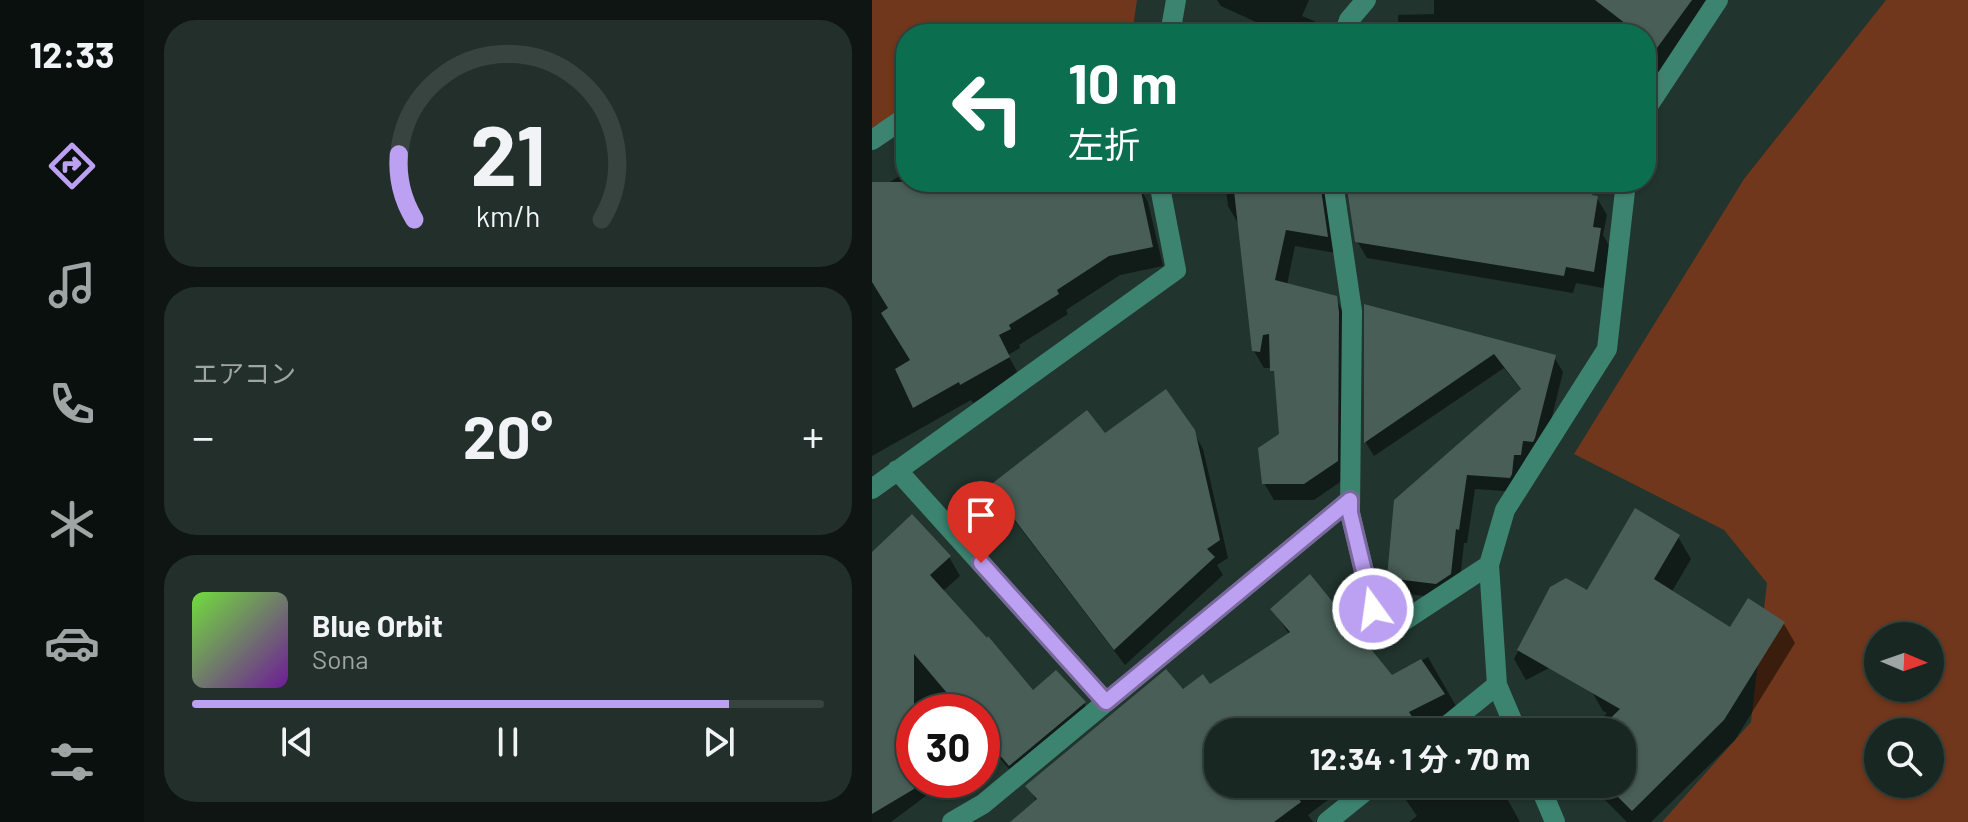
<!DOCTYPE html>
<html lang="ja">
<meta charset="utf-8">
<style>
body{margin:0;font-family:Barlow,"Noto Sans JP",sans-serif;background:#222f2a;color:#f1f3f6;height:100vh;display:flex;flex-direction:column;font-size:30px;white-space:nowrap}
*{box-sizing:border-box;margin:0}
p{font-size:26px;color:#9fa5a5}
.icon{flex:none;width:44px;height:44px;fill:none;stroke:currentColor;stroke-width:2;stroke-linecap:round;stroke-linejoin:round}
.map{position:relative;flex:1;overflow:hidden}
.panel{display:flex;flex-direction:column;gap:20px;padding:20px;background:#0e1513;width:728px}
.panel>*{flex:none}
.hud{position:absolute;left:24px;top:24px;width:760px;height:168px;border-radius:32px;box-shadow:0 2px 6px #0004,0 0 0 2px #374440;background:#0b6e4f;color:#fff;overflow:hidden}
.needle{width:52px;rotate:92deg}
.buttons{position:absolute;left:992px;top:622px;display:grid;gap:16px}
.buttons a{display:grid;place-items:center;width:80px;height:80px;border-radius:50%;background:#192722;box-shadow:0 2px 6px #0004,0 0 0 2px #374440;font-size:40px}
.speed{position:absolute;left:24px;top:694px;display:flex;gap:16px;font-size:40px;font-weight:700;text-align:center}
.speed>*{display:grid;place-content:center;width:104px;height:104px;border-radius:50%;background:#192722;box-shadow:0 2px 6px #0004,0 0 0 2px #374440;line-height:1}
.speed .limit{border:12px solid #d22;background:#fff;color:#111}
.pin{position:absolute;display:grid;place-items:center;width:68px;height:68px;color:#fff;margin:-82px -34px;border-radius:50% 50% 50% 0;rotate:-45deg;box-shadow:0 0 8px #0007}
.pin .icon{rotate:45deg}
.me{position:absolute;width:88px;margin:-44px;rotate:346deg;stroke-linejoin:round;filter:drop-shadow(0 0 6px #0008)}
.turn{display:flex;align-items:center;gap:28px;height:168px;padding:0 40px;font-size:36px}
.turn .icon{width:104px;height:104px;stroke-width:2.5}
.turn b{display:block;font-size:56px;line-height:68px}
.big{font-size:60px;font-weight:700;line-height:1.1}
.panel .tile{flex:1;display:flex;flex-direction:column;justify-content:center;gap:12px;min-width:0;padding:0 28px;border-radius:32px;background:#222f2a}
.panel .dial{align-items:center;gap:0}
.dial svg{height:208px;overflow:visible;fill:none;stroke:#374440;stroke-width:7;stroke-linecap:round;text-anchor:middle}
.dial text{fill:#f1f3f6;stroke:none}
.song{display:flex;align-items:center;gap:24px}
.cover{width:96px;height:96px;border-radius:12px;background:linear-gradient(135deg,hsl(100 70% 55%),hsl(280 70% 35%))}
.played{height:8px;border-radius:4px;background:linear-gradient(90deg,#bca0f2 85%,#374440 85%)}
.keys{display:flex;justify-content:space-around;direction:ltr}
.heat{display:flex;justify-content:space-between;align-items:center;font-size:44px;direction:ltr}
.trip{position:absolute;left:332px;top:718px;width:432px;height:80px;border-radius:32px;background:#192722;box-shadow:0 2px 6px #0004,0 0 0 2px #374440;font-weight:700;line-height:80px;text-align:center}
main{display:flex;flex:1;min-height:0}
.tabs{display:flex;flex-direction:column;width:144px;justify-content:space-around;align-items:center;background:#0a100e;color:#9fa5a5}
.tabs .icon{width:56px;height:56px}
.tabs .current{color:#bca0f2}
.tabs b{font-size:36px;color:#f1f3f6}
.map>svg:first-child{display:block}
.green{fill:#70371c;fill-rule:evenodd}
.shadow{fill:#0007}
.building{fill:#495e57}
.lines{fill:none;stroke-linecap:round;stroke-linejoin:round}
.minor{stroke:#3d8470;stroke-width:20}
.route-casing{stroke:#7a689d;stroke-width:20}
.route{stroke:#bca0f2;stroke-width:14}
</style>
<main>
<nav class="tabs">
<b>12:33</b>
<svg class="icon current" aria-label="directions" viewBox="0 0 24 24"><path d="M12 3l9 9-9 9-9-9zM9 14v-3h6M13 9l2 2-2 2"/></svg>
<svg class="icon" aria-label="music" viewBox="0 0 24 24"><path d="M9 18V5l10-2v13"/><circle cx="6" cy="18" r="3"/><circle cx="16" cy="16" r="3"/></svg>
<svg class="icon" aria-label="phone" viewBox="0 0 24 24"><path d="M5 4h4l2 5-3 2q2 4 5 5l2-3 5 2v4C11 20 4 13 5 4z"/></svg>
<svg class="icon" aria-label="climate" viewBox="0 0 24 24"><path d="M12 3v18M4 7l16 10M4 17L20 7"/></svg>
<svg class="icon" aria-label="car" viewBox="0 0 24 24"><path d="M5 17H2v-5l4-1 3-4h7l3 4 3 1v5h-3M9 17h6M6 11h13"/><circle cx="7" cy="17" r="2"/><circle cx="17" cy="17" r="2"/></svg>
<svg class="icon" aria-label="filters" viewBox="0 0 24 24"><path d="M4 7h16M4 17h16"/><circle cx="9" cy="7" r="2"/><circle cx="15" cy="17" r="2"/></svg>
</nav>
<section class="panel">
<div class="tile dial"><svg viewBox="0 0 100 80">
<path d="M14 69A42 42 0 1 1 86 69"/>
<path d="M14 69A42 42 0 0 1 8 44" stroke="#bca0f2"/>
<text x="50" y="56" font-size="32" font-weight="700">21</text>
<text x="50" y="72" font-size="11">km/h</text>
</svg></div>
<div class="tile"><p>エアコン</p>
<div class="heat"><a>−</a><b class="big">20°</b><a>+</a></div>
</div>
<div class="tile">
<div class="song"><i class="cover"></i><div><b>Blue Orbit</b><p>Sona</p></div></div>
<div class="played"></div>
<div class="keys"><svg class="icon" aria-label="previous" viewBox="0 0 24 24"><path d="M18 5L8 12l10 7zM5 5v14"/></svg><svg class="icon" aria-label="pause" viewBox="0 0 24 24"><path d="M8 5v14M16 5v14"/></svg><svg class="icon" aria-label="next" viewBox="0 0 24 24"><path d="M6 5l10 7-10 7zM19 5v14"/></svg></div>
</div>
</section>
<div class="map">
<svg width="1096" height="822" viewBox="0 0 1096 822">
<rect width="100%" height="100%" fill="#21342e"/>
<path class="green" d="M0 0H265L260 34H34V126L5 124 0 128Z
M1014 0H1096V822H790L879 722 895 583 852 530 702 454 872 179ZM1006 636H1058V688H1006ZM1006 732H1058V784H1006Z"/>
<path class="shadow" d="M345 0H437L430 16 459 28 463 34H395L397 28 349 6Z
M562 0H839L774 91V34H527L526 15 562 14Z
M34 172V182L265 183 276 202 291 266 248 275 194 310 196 314 147 345 148 348 136 355 148 377 101 403 99 400 0 456V193Z
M353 182H706L702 194 725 198 735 215 731 235 738 247 731 288 704 283 701 293 495 258 485 241 476 186 470 185 464 253 423 246 415 285 463 298 473 315 474 478 442 500H402L392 483 409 435 405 379 400 368H392L382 351 368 223H366L356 206Z
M494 306 682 357 691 372 671 453 646 492 603 489 595 543H592L587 589 573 598 525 593 517 578 650 391 632 368 502 456 494 443Z
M321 431 331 449 356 558 345 565 351 575 253 665 129 503 119 487 232 436Z
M806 537 819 559 789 610 654 680 642 659 680 588 716 593Z
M0 554 77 557 88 576 70 592 161 693 212 703 223 722 149 783 119 748 110 755V712H42V780H75L19 822H0Z
M401 610 520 677 556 657 585 708 560 721 566 732H346V784H477L436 815 441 822H173L165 802 156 786 311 691 337 686 417 634Z
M912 624 923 643 863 740 779 822H755L717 784H750V732H716L735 713 731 711 720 692 859 630Z
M523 784H627L648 822H537L545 816Z"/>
<path class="building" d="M723 0H820L785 48 774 40V34H767Z
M0 182H267L281 247 237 256 185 290 187 294 137 325 139 329 127 335 138 357 88 385 87 382 41 408 23 369 38 360 9 313 16 308 0 282Z
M361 182H448L456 237 414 230 403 280 465 296 467 312 466 461 432 484H390L386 448 407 434 402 371H398L397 334 391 335 388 352 380 351Z
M474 182H719L720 195 726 196 721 227 729 228 722 272 694 267 692 276 483 242Z
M492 304 684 355 663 438 661 442 651 441 649 455H642L640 474 638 478 595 475 587 530 584 529 579 574 564 584 515 578 522 500 649 389 622 354 492 443Z
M294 389 323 430 348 540 335 549 343 557 242 650 117 486 215 410 233 433Z
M763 508 808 535 782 579 858 627 876 598 913 622 852 720 760 811 733 784H750V732H724L748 709 645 650 678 587 694 578 715 590Z
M40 514 79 556 58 575 115 638 116 636 161 690 184 670 214 702 137 766 110 734V712H91L42 654V789L0 814V552Z
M438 574 520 675 549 659 573 694 537 712 543 721 528 732H346V784H447L427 799 429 802 402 822H138L165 799 153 786 294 669 311 689 331 674 338 684 418 632 398 609Z"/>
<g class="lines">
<path class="minor" d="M298 34 304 0
M472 34 477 20 494 0
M774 109 846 0
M0 140 34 117
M461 182 480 311 478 513 501 609 521 628 617 565
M25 470 234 702
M0 489 304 270 287 182
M567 732 625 685
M645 732 625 685 617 565 633 510 735 349 754 182
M667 784 683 822
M80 822 111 804 478 500
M455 822 502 784"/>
</g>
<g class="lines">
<defs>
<path id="route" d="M109 563 234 702 478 500V513L501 609"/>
</defs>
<use href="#route" class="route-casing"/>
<use href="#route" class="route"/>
</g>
</svg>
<div class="buttons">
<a><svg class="needle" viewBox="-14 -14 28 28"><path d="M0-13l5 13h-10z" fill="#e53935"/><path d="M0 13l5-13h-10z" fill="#9fa5a5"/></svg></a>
<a><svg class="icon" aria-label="search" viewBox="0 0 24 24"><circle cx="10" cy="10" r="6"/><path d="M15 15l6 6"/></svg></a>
</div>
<div class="speed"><div class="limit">30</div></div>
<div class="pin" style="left:109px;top:563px;background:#d93025"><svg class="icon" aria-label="arrive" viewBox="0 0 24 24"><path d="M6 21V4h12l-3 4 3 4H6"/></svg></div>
<svg class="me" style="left:501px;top:609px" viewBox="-20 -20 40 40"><circle r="17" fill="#bca0f2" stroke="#fff" stroke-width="3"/><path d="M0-11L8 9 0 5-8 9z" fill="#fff"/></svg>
<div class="trip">12:34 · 1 分 · 70 m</div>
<div class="hud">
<div class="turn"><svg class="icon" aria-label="left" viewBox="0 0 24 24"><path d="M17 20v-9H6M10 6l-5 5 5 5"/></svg><div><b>10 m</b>左折</div></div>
</div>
</div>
</main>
